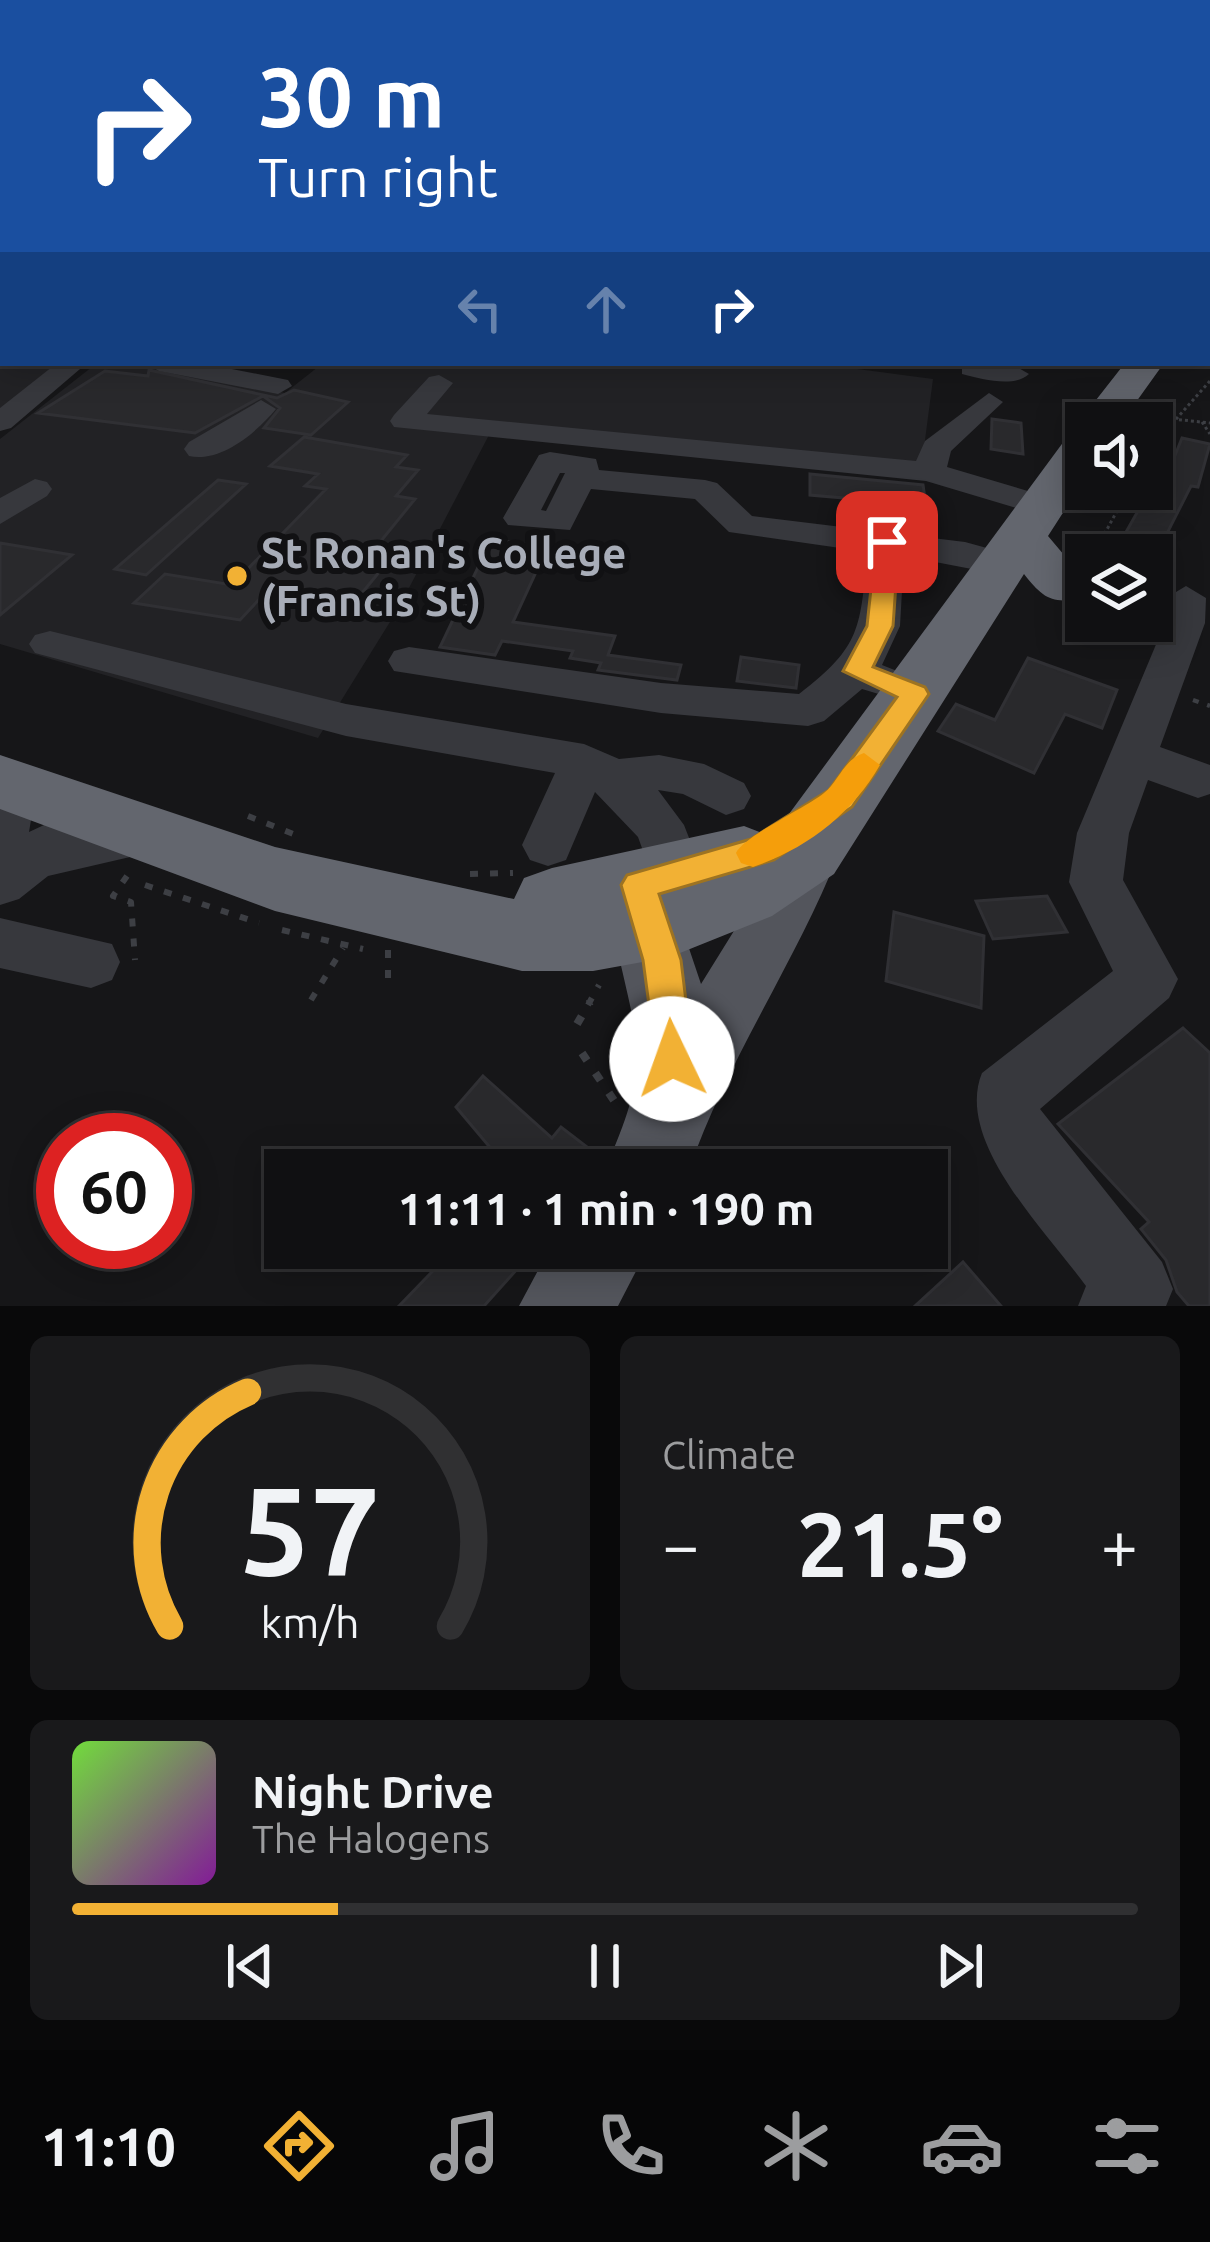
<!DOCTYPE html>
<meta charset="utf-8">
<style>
body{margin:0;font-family:Ubuntu,sans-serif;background:#19191b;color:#f1f3f6;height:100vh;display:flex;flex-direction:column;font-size:45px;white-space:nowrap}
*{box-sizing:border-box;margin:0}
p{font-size:39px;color:#9c9d9f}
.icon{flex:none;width:66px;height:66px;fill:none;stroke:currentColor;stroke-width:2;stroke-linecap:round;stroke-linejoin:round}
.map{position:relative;height:1306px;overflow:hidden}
.side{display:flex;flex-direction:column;gap:30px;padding:30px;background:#09090a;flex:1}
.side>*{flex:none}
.guide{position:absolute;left:0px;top:0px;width:1212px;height:366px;box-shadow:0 6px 30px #0003,0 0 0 3px #303032;background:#1a4fa0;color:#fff;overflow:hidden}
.fabs{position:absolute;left:1065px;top:402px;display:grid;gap:24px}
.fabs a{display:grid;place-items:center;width:108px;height:108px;border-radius:0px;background:#101012;box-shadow:0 6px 30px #0003,0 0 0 3px #303032;font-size:60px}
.speed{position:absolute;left:36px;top:1113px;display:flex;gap:24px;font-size:60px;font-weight:700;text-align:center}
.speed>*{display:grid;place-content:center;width:156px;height:156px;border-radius:50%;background:#101012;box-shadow:0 6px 30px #0003,0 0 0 3px #303032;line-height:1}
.speed .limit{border:18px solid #d22;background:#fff;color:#111}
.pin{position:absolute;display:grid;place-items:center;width:102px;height:102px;color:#fff;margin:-51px;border-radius:24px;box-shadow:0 6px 18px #0006}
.me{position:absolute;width:132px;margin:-66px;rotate:357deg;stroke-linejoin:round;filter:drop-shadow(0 0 9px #0008)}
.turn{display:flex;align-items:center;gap:42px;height:252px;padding:0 60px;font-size:54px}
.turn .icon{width:156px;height:156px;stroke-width:2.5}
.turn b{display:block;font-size:84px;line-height:102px}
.lanes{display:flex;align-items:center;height:114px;padding:0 60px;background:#0003;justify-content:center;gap:60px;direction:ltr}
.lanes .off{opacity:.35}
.big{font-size:90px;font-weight:600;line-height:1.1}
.side .tile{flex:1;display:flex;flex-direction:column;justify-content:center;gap:18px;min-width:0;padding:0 42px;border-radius:18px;background:#19191b}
.side .dial{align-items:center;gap:0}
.dial svg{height:312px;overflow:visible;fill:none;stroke:#303032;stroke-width:7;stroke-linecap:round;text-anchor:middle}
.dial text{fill:#f1f3f6;stroke:none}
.song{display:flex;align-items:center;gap:36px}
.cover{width:144px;height:144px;border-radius:18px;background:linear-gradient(135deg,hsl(100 70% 55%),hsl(290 70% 35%))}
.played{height:12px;border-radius:6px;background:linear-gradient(90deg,#f2b134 25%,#303032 25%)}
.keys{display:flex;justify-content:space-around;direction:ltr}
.heat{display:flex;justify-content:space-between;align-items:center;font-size:66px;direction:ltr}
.side .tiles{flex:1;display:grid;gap:30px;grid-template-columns:1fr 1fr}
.tile:last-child{grid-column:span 2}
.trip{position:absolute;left:264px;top:1149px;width:684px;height:120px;border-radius:0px;background:#101012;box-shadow:0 6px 30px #0003,0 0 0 3px #303032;font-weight:600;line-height:120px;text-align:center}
.tab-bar{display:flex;height:192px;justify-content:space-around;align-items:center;background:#060607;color:#9c9d9f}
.tab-bar .icon{width:84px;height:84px}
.tab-bar .current{color:#f2b134}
.tab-bar b{font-size:54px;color:#f1f3f6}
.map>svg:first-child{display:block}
.built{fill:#222225}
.building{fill:#29292c;stroke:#303034;stroke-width:3}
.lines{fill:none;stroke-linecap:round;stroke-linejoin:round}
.path-far3{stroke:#3d3f44;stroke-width:3;stroke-dasharray:3 3;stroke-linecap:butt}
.path-far2{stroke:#3d3f44;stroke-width:4.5;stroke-dasharray:6 9;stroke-linecap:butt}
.path-far1{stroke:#3d3f44;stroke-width:6;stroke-dasharray:8 12;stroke-linecap:butt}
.path{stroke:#3d3f44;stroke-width:8;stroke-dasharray:9 15;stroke-linecap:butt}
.minor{fill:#37383d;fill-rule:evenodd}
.major{fill:#53555c;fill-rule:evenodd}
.highway{fill:#63666e;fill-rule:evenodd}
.route{fill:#f2b134;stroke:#9d7322;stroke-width:3}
.slow{fill:#f59e0b}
.poi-dot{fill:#f2b134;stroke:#111113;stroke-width:4.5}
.labels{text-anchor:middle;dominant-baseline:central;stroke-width:12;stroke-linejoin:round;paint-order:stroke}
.poi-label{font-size:42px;font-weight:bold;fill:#a8adb8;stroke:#111113;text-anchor:start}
</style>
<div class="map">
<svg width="1210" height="1306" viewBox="0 0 1210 1306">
<rect width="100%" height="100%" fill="#161618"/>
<path class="built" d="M0 348 3 363H50L52 370 0 411Z
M97 363H136L285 393 323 363 452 369 458 363H812L933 379 922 463 489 435 398 609 318 738 0 644V439Z"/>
<path class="building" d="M149 370 277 398 294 390 348 402 311 435 264 428 280 408 263 396 195 433 38 413 105 371 148 376Z
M992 419 1021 423 1023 454 991 449Z
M304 437 407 455 396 467 418 470 396 496 415 499 359 568 380 571 348 610 264 594 240 620 134 603 165 574 232 585 326 489 305 486 318 474 270 466Z
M1182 438 1210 444 1198 487 1191 486 1156 555H1113L1155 481 1164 483Z
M810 474 923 485 926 505 810 495Z
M218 480 246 484 146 575 115 569Z
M491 540 548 546 513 622 615 636 608 655 681 665 677 680 598 670 601 663 570 658 573 651 502 641 495 655 440 647Z
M0 543 72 555 0 615Z
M741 657 799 665 796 688 737 681Z
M1028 658 1117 690 1102 728 1065 714 1034 773 938 731 956 704 995 720Z
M1047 896 1067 932 993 939 976 901Z
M894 912 984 936 981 1008 886 981Z
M1183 1028 1210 1053V1306H1189L1177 1292 1166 1260 1141 1229 1149 1222 1058 1124Z
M483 1076 552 1138 561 1127 604 1160 601 1170H509L456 1107Z
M455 1248H536L484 1306H399Z
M963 1262 1001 1306H915Z"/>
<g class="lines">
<path class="path-far3" d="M1173 419 1210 423
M1202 422 1210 434
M1152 446 1210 381
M1093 555 1129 489"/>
<path class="path-far2" d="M1193 700 1210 706"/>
<path class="path-far1" d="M248 816 296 835
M470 874 513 873
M127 876 113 896 131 902 135 960
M145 885 259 923
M282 930 363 949
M388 950V978
M311 1000 343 948
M588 1005 599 985"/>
<path class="path" d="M577 1024 590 1002
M582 1053 615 1102"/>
<path class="minor" d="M3 155V165L0 166V156Z
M3 229V242L0 243V230Z
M1209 265H1210V279H1209Z
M0 329 3 330V346L0 345Z
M57 363H87L11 428 0 431V408Z
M146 363H201L288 380 292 386 278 394 159 371Z
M962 363 1015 366 1029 374C1014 388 982 379 962 374Z
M439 375 453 383 427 414 916 461 925 441 989 393 1003 402 951 451 947 467 1055 499 1060 506 1043 516 926 481 394 427 390 421 394 415 429 377Z
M261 400 276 409C257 432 221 463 189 456L184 449 189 442Z
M550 452 596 459 599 470 705 480 717 483 752 516 965 542 1016 556 1022 564 1003 575 904 556 900 626 882 665 897 671 904 681 897 691 882 695 862 689 824 721 808 726 661 713 394 671 388 661 394 651 409 647 661 683 799 694C863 645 859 628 868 552L729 532 695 499 591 489 570 530 508 525 503 518 539 455ZM560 473H565L546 511 541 510Z
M35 479 47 482 52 489 47 496 0 524V498Z
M1186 586 1206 598 1205 623 1160 747 1210 765V794L1198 798 1148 780 1129 833 1123 880 1178 979 1169 998 1040 1109 1162 1262 1173 1289 1166 1306H1078L1086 1286C1046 1231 954 1141 982 1073L1113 971 1069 882 1077 833 1165 623 1166 598Z
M50 631 346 704 584 744 619 759 659 755 704 764 744 783 751 796 744 809 726 815 683 794 658 790 684 825 704 876 696 892 677 898 658 892 638 837 595 792 566 860 548 866 530 860 522 845 555 773 346 736 35 653 29 644 35 635Z
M13 766 30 771 37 784 29 832 57 819C95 832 131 807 169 820L177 834 169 848 48 876 19 899 0 905V770Z
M0 918 112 944 120 962 112 980 91 988 0 968Z"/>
<path class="major" d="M1209 233H1210V247H1209Z
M807 827 830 835 839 853C796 962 727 1060 689 1170H605C621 1131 637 1097 637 1054 637 1003 597 911 617 871L640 863 663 871 701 984 755 897 784 835Z
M550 1248H648L618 1306H519Z"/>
<path class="highway" d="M1209 222H1210V239H1209Z
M1125 363H1164L1121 423H1086V477L1048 536 1086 581 1081 598C1052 605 1042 597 1024 574L834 874 772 916 670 957 593 971H522L275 911 0 809V755L275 847 514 899 524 878 552 868 744 826 772 837 1070 433 1082 430 1078 423Z"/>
</g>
<linearGradient id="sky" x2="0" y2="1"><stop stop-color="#0c0c0d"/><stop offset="0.43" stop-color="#363c48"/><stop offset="1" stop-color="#363c48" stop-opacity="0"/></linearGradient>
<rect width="1210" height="321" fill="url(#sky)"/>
<path class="route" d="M887 535 899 542 893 626 873 667 925 687 929 694 852 807 774 860 659 894 681 960 693 1059 687 1073 672 1079 658 1073 643 960 621 885 627 875 751 839 829 790 897 697 843 671 867 626 876 542Z"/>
<path class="slow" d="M864 753 880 765C852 814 806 849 753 867L741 863 736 853C744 836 804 809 824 793 839 781 844 759 864 753Z"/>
<circle class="poi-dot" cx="237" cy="576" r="12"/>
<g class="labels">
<g class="poi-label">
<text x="261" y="552">St Ronan's College<tspan x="261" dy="48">(Francis St)</tspan></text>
</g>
</g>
</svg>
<div class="fabs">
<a><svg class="icon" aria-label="sound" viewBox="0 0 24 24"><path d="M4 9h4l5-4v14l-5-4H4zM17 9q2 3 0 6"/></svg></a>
<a><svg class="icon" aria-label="layers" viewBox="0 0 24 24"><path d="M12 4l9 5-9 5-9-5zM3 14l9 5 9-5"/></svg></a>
</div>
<div class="speed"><div class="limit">60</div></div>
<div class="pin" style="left:887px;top:542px;background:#d93025"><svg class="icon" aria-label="arrive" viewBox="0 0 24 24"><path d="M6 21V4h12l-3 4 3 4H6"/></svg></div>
<svg class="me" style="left:672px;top:1059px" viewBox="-20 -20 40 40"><circle r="19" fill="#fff"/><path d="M0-13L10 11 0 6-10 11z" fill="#f2b134"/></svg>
<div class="trip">11:11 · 1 min · 190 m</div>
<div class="guide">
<div class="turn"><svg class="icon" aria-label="right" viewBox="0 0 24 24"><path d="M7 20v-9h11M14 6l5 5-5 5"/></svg><div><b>30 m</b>Turn right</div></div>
<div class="lanes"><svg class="icon off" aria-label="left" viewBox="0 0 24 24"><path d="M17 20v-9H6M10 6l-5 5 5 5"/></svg><svg class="icon off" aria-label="ahead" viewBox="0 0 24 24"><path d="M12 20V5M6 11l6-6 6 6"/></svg><svg class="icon" aria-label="right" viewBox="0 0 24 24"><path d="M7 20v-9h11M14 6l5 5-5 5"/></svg></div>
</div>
</div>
<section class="side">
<div class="tiles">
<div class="tile dial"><svg viewBox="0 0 100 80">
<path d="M14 69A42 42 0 1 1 86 69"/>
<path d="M14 69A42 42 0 0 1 34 9" stroke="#f2b134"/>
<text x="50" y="56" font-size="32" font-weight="700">57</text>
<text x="50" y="72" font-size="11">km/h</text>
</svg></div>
<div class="tile"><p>Climate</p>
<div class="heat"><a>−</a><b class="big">21.5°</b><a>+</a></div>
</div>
<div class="tile">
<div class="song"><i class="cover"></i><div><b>Night Drive</b><p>The Halogens</p></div></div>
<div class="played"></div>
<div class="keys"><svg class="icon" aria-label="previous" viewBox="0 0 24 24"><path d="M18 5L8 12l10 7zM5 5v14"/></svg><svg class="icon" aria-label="pause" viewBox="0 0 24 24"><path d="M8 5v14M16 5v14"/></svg><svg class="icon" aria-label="next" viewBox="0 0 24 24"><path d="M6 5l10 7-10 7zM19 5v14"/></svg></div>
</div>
</div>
</section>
<nav class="tab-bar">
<b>11:10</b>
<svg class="icon current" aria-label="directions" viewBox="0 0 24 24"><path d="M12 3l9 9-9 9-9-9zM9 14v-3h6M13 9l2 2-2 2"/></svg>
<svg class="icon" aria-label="music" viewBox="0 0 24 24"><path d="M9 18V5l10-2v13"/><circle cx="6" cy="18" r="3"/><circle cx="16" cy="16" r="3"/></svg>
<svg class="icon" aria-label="phone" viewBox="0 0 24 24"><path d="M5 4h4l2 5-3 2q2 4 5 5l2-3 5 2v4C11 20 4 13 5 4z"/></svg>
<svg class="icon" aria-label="climate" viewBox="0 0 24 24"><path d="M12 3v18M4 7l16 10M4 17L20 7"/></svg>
<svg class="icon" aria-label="car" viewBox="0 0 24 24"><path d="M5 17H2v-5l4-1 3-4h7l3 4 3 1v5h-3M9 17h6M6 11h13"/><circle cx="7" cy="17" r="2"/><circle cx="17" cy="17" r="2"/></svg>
<svg class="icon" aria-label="filters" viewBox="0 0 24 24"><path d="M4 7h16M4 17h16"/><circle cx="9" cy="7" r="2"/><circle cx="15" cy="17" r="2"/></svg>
</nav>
